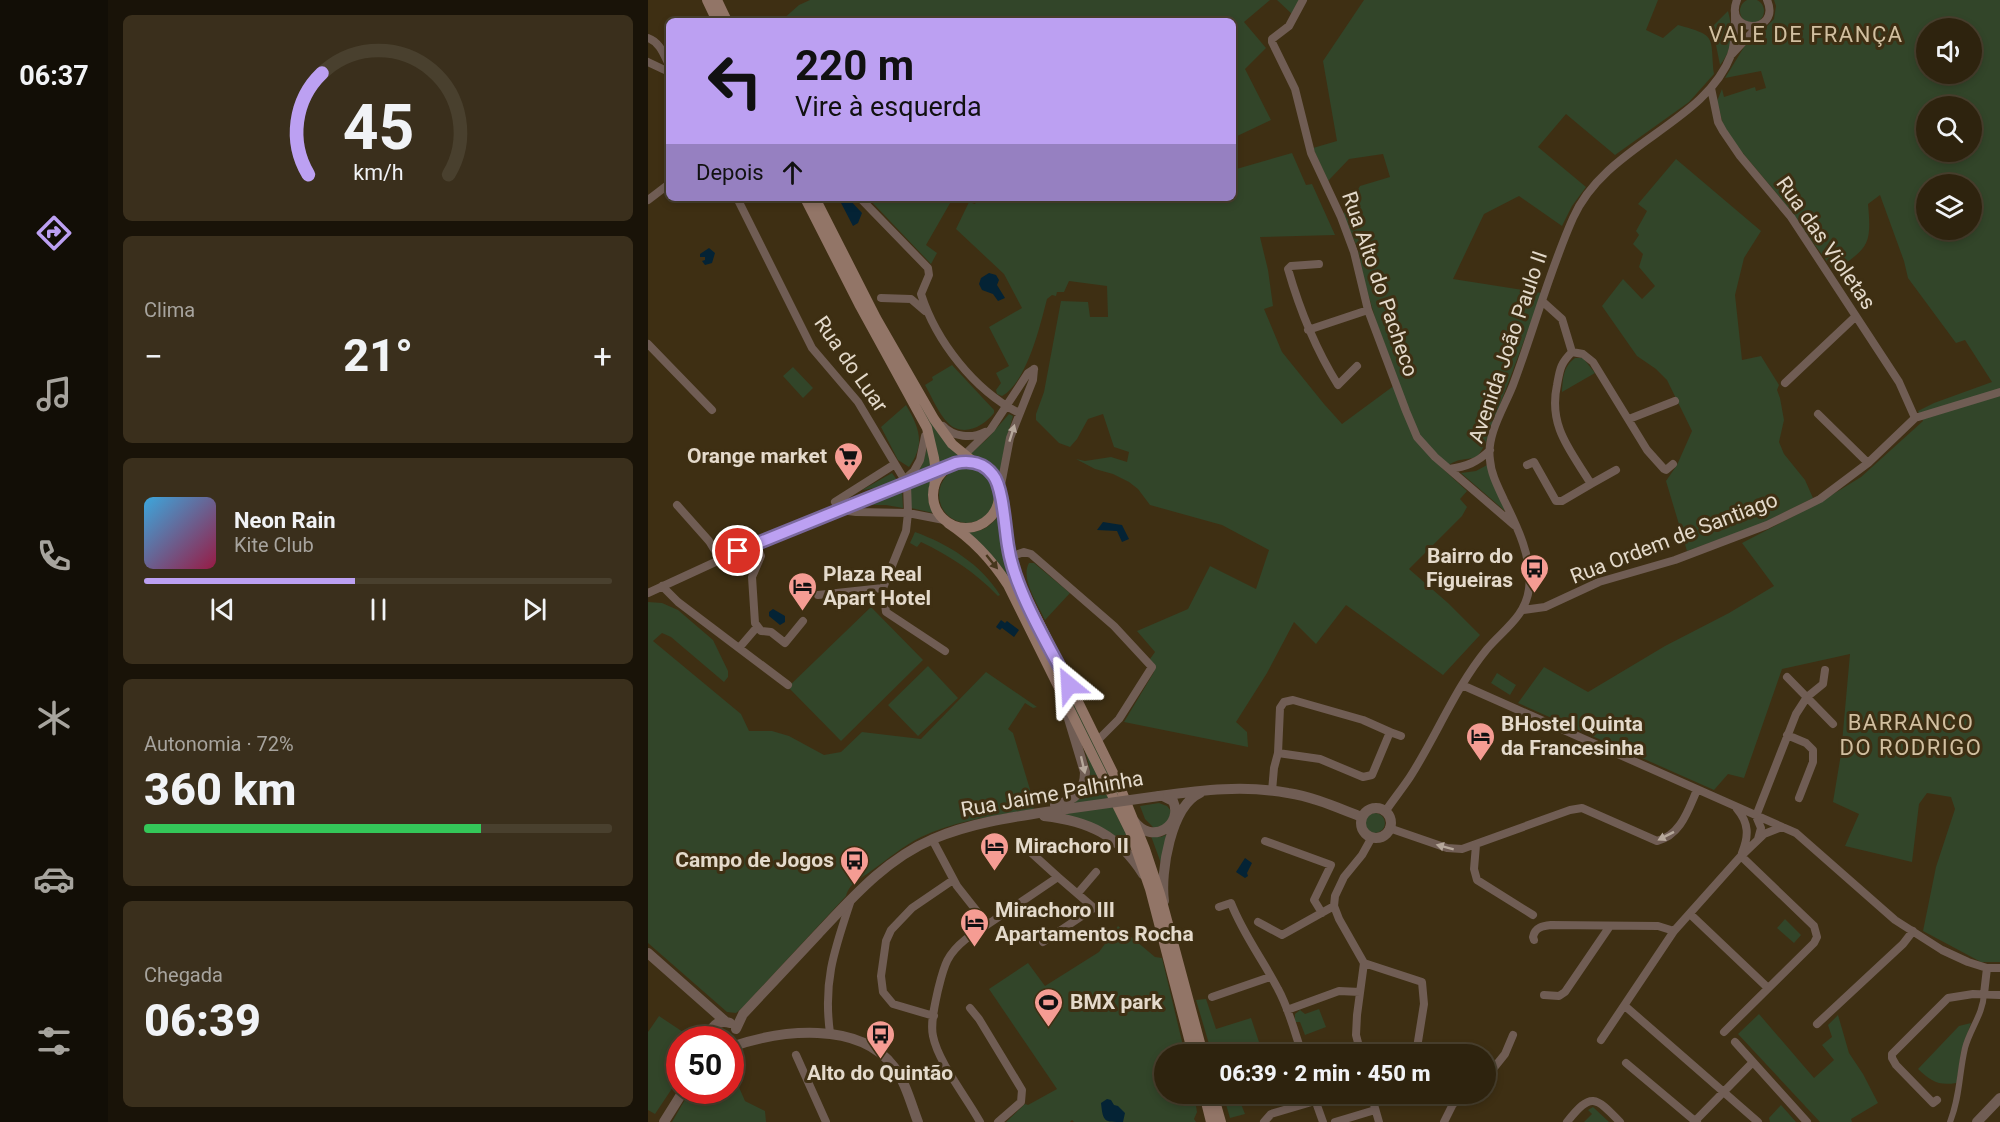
<!DOCTYPE html>
<html lang="pt">
<meta charset="utf-8">
<style>
body{margin:0;font-family:Roboto,sans-serif;background:#3a2f1c;color:#f1f3f6;height:100vh;display:flex;flex-direction:column;font-size:22px;white-space:nowrap}
*{box-sizing:border-box;margin:0}
p{font-size:20px;color:#a7a49e}
.icon{flex:none;width:33px;height:33px;fill:none;stroke:currentColor;stroke-width:2;stroke-linecap:round;stroke-linejoin:round}
.map{position:relative;flex:1;overflow:hidden}
.drawer{display:flex;flex-direction:column;gap:15px;padding:15px;background:#191308;width:540px}
.drawer>*{flex:none}
.banner{position:absolute;left:18px;top:18px;width:570px;height:183px;border-radius:9px;box-shadow:0 3px 9px #0003,0 0 0 2px #49402e;background:#bca0f2;color:#111;overflow:hidden}
.controls{position:absolute;left:1268px;top:18px;display:grid;gap:12px}
.controls a{display:grid;place-items:center;width:66px;height:66px;border-radius:50%;background:#2e230e;box-shadow:0 3px 9px #0003,0 0 0 2px #49402e;font-size:30px}
.speed{position:absolute;left:18px;top:1026px;display:flex;gap:12px;font-size:30px;font-weight:700;text-align:center}
.speed>*{display:grid;place-content:center;width:78px;height:78px;border-radius:50%;background:#2e230e;box-shadow:0 3px 9px #0003,0 0 0 2px #49402e;line-height:1}
.speed .limit{border:9px solid #d22;background:#fff;color:#111}
.pin{position:absolute;display:grid;place-items:center;width:51px;height:51px;color:#fff;margin:-26px;border:3px solid #fff;border-radius:50%;box-shadow:0 2px 6px #0007}
.me{position:absolute;width:66px;margin:-33px;rotate:333deg;stroke-linejoin:round;filter:drop-shadow(0 0 4px #0008)}
.turn{display:flex;align-items:center;gap:21px;height:126px;padding:0 30px;font-size:27px}
.turn .icon{width:78px;height:78px;stroke-width:2.5}
.turn b{display:block;font-size:42px;line-height:51px}
.then{display:flex;align-items:center;height:57px;padding:0 30px;background:#0003;gap:12px;font-size:22px}
.big{font-size:45px;font-weight:800;line-height:1.1}
.drawer .card{flex:1;display:flex;flex-direction:column;justify-content:center;gap:9px;min-width:0;padding:0 21px;border-radius:9px;background:#3a2f1c}
.drawer .dial{align-items:center;gap:0}
.dial svg{height:156px;overflow:visible;fill:none;stroke:#49402e;stroke-width:7;stroke-linecap:round;text-anchor:middle}
.dial text{fill:#f1f3f6;stroke:none}
.song{display:flex;align-items:center;gap:18px}
.cover{width:72px;height:72px;border-radius:9px;background:linear-gradient(135deg,hsl(200 70% 55%),hsl(340 70% 35%))}
.played{height:6px;border-radius:3px;background:linear-gradient(90deg,#bca0f2 45%,#49402e 45%)}
.keys{display:flex;justify-content:space-around;direction:ltr}
.heat{display:flex;justify-content:space-between;align-items:center;font-size:33px;direction:ltr}
.charge{height:9px;border-radius:4px;background:linear-gradient(90deg,#34c759 72%,#49402e 0)}
.trip{position:absolute;left:506px;top:1044px;width:342px;height:60px;border-radius:30px;background:#2e230e;box-shadow:0 3px 9px #0003,0 0 0 2px #49402e;font-weight:800;line-height:60px;text-align:center}
main{display:flex;flex:1;min-height:0}
.menu{display:flex;flex-direction:column;width:108px;justify-content:space-around;align-items:center;background:#120e06;color:#a7a49e}
.menu .icon{width:42px;height:42px}
.menu .selected{color:#bca0f2}
.menu b{font-size:27px;color:#f1f3f6}
.map>svg:first-child{display:block}
.green{fill:#324529;fill-rule:evenodd}
.water{fill:#042335}
.lines{fill:none;stroke-linecap:round;stroke-linejoin:round}
.pedestrian{stroke:#705d54;stroke-width:6}
.minor{stroke:#705d54;stroke-width:8}
.tertiary{stroke:#705d54;stroke-width:10}
.secondary{stroke:#927567;stroke-width:10}
.tertiary-bridge{stroke:#705d54;stroke-width:10}
.oneway{fill:#b6a89b}
.oneway2{fill:#46361b}
.route-casing{stroke:#7a689d;stroke-width:15}
.route{stroke:#bca0f2;stroke-width:10}
.labels{text-anchor:middle;dominant-baseline:central;stroke-width:6;stroke-linejoin:round;paint-order:stroke}
.street-label{font-size:21px;fill:#e4dacb;stroke:#3e2f13}
.poi-label{font-size:21px;font-weight:bold;fill:#e4dacb;stroke:#3e2f13;text-anchor:start}
.neighbourhood-label{font-size:22px;letter-spacing:1.5px;fill:#d1bfa0;stroke:#3e2f13}
</style>
<main>
<nav class="menu">
<b>06:37</b>
<svg class="icon selected" aria-label="directions" viewBox="0 0 24 24"><path d="M12 3l9 9-9 9-9-9zM9 14v-3h6M13 9l2 2-2 2"/></svg>
<svg class="icon" aria-label="music" viewBox="0 0 24 24"><path d="M9 18V5l10-2v13"/><circle cx="6" cy="18" r="3"/><circle cx="16" cy="16" r="3"/></svg>
<svg class="icon" aria-label="phone" viewBox="0 0 24 24"><path d="M5 4h4l2 5-3 2q2 4 5 5l2-3 5 2v4C11 20 4 13 5 4z"/></svg>
<svg class="icon" aria-label="climate" viewBox="0 0 24 24"><path d="M12 3v18M4 7l16 10M4 17L20 7"/></svg>
<svg class="icon" aria-label="car" viewBox="0 0 24 24"><path d="M5 17H2v-5l4-1 3-4h7l3 4 3 1v5h-3M9 17h6M6 11h13"/><circle cx="7" cy="17" r="2"/><circle cx="17" cy="17" r="2"/></svg>
<svg class="icon" aria-label="filters" viewBox="0 0 24 24"><path d="M4 7h16M4 17h16"/><circle cx="9" cy="7" r="2"/><circle cx="15" cy="17" r="2"/></svg>
</nav>
<section class="drawer">
<div class="card dial"><svg viewBox="0 0 100 80">
<path d="M14 69A42 42 0 1 1 86 69"/>
<path d="M14 69A42 42 0 0 1 21 17" stroke="#bca0f2"/>
<text x="50" y="56" font-size="32" font-weight="700">45</text>
<text x="50" y="72" font-size="11">km/h</text>
</svg></div>
<div class="card"><p>Clima</p>
<div class="heat"><a>−</a><b class="big">21°</b><a>+</a></div>
</div>
<div class="card">
<div class="song"><i class="cover"></i><div><b>Neon Rain</b><p>Kite Club</p></div></div>
<div class="played"></div>
<div class="keys"><svg class="icon" aria-label="previous" viewBox="0 0 24 24"><path d="M18 5L8 12l10 7zM5 5v14"/></svg><svg class="icon" aria-label="pause" viewBox="0 0 24 24"><path d="M8 5v14M16 5v14"/></svg><svg class="icon" aria-label="next" viewBox="0 0 24 24"><path d="M6 5l10 7-10 7zM19 5v14"/></svg></div>
</div>
<div class="card"><p>Autonomia · 72%</p><b class="big">360 km</b><div class="charge"></div></div>
<div class="card"><p>Chegada</p><b class="big">06:39</b></div>
</section>
<div class="map">
<svg width="1352" height="1122" viewBox="0 0 1352 1122">
<rect width="100%" height="100%" fill="#3e2f13"/>
<path class="green" d="M1092 11a12 12 0 1 1 24 0a12 12 0 1 1-24 0Z
M162 0H622L596 22 618 48 597 69 623 120 585 138V21H133L151 5Z
M629 0H652L644 14Z
M716 0H1010L998 30 1015 38 1030 25C1070 36 1062 36 1066 74L1041 102 967 155 918 114 890 147 938 187 924 206 914 226 871 196 836 214 805 279 894 293 838 442C829 459 831 457 812 460 806 461 799 466 794 468L819 491 812 499 819 507 814 516 761 569 800 603 832 635 795 675 698 605 668 644 646 622 619 673 588 722 599 732 600 747 476 722 506 672 502 659 507 652 489 631 540 609 562 566 608 589 621 550 574 525 502 505 490 489 481 482 465 474 447 469 428 459 437 461 463 457 479 462 481 452 466 447 455 414 440 419 429 439 422 447 411 443 388 420V414L396 392 413 301 440 302 442 317H460L459 286 421 281 416 292H409L408 296 404 295 399 299C392 326 379 382 354 396L349 394 348 390 353 383 348 373 361 366 341 327 374 308 356 274 308 229 321 202 327 204 330 198H473L474 202 487 198H585V170L644 153 658 185 664 184 687 235 612 237 620 270 625 306 616 309 634 352 676 404 694 424 751 382 728 321 716 280 710 249 695 215 712 186 742 177 735 154 701 159 680 181 665 148 689 141 675 61Z
M1126 0H1352V962H1333L1275 931 1288 867 1307 809 1303 797 1279 793 1271 804 1264 862 1197 846 1211 814 1185 802 1193 754 1202 654 1134 669 1096 778 1080 774 1066 790 870 703 896 667 940 692 1017 646 1081 613 1126 586 1094 543 1169 504 1213 477 1275 421 1270 411 1286 403 1344 382 1317 340 1308 343 1260 278 1256 261 1232 195 1220 204C1224 246 1220 248 1186 271L1130 195 1077 132 1069 101 1074 89 1076 97 1107 87 1108 91 1118 88 1113 71 1077 78 1101 39 1115 30 1126 19 1128 6ZM1278 28H1323V74H1278ZM1278 106H1323V152H1278ZM1278 184H1323V230H1278Z
M1080 11C1085 30 1086 48 1072 65L1065 30 1062 29Z
M1028 159 1113 231 1096 258 1087 295 1094 360 1113 356 1131 385 1129 390 1132 398 1136 420 1131 442 1136 454 1157 480 1165 498 1111 525 1039 551 1018 481 1029 465 1044 431 1019 380 1008 369 989 356 954 306 975 279 994 299 1007 286 991 267 995 254 985 244 991 235 988 231 999 211 990 204Z
M164 198 311 455 290 466V453Z
M220 198H305L278 245 289 253 283 264Z
M927 358H935L947 373 914 392C915 378 915 367 927 358Z
M304 365 346 410V413C336 426 315 438 300 423 290 413 284 397 277 385L285 380 284 377Z
M145 367 165 388 155 398 135 376Z
M258 405C271 427 278 444 261 467L250 460 233 427Z
M361 414 365 416 358 440 352 472 341 462 322 454 339 439Z
M280 444 284 469 266 476 274 465Z
M839 465 857 511 813 473 828 471Z
M291 495a28 28 0 1 1 56 0a28 28 0 1 1-56 0Z
M244 473 249 480 227 488 214 490Z
M281 479 283 480 280 498 285 513 263 508 262 486Z
M254 489 255 508 238 505H213Z
M351 515 352 529 469 788 510 906 366 588 319 532C333 533 343 526 351 515Z
M267 532C300 544 333 564 352 595L350 596C327 572 302 556 273 542L269 547 262 543Z
M381 563H386L422 593 397 620C390 605 372 578 381 563Z
M0 602 14 603 30 610 65 640 80 671V677L76 682 23 637 14 633 5 641 93 714 101 731H124L141 736 176 755 193 752 214 732 273 739 338 672 389 707 385 708 377 703 360 729 365 733 387 806 385 809C347 816 308 820 273 837 255 846 240 859 223 871 213 879 202 882 198 896L95 1007 88 1013 79 1012 0 943Z
M223 607 275 660 193 741 140 687Z
M280 666 310 698 270 736 240 705Z
M849 673 868 685 862 695 843 683Z
M433 739 470 817 484 849 463 833 417 817C423 803 424 805 435 795 450 781 438 756 433 739Z
M511 803 519 806 523 811 520 824 506 828 497 819 492 806Z
M717 823a10 10 0 1 1 20 0a10 10 0 1 1-20 0Z
M524 832 514 866 503 836 513 837Z
M1137 919 1153 935 1146 943 1129 928Z
M470 926 507 957 514 958 537 1054H516V1094H546L549 1112 546 1119 548 1122H426L424 1120 422 1122H358L377 1104 380 1105 409 1089 341 989 380 963 397 986 451 952Z
M558 999 568 1029 603 1018 615 1054H564L548 1000Z
M671 1009 678 1027 657 1035 652 1022H647V1014L652 1010 657 1014Z
M1111 1014 1166 1078 1186 1060 1174 1045 1184 1037 1180 1025 1190 1015 1201 1053 1215 1074 1230 1103 1203 1119 1204 1122H1172L1090 1034Z
M11 1016 44 1038 32 1040 31 1057 29 1060 31 1062V1078L7 1114 0 1110V1032Z
M1323 1023 1313 1052 1309 1081 1308 1083C1290 1086 1283 1081 1270 1069L1311 1026Z
M83 1069 97 1101 117 1111 118 1122H24L42 1091 82 1090Z
M575 1094H589L597 1114 582 1118Z
M1133 1105 1148 1122H1122L1121 1118Z
M945 1107 961 1122H936L944 1114 940 1110Z"/>
<path class="water" d="M200 198 214 213 210 223 205 226 191 199Z
M61 248 67 253 64 263 57 265 54 261 57 260V257H52V254Z
M341 273 348 275 351 280 349 285 357 298 350 301 345 294 334 290 331 284 333 278Z
M455 522 474 525 481 539 474 542 469 531 449 530Z
M125 609 137 616V622L132 625 121 616V612Z
M353 620 357 623 359 621 371 630 366 637 354 628 352 630 348 627Z
M597 858 604 863 599 873 600 876 597 878 588 872Z
M459 1099 463 1100 466 1105 470 1106 477 1113 475 1122C456 1122 455 1122 453 1103Z"/>
<g class="lines">
<path class="pedestrian" d="M1302 1122C1312 1097 1311 1074 1317 1048 1322 1029 1335 1014 1336 994"/>
<path class="minor" d="M655 0 641 26 624 39V42L647 89 663 153 693 217 706 252 720 310 758 411 769 437 787 457 801 469C818 467 830 462 842 450
M1089 0C1075 35 1134 34 1119 0
M0 38C12 42 16 55 21 65
M1084 54 1110 26
M0 62 21 72
M1063 88 1070 122 1075 131 1092 156 1143 217 1251 382 1267 418
M89 198 164 348 210 402 259 484 260 513 258 531 235 588
M212 198 280 268 281 275 273 294C288 341 326 390 371 413
M0 200 21 184
M671 264 643 266 640 269C652 311 667 348 690 385L709 366
M233 298 263 299 277 311
M894 301 914 319 924 352C912 364 912 369 909 385 900 427 923 451 943 484L968 470
M660 330 720 310
M0 344 64 410
M924 352 935 354 945 362 999 450 1016 469 1018 470 1025 464
M1137 383 1207 317
M1170 414 1220 463
M981 419 1027 401
M295 426C305 437 324 439 337 432
M308 463 343 429 380 373 386 369
M247 464 187 502 193 510 208 512 260 513 296 520
M879 465 886 462 908 501H914L943 484
M801 469 866 525
M255 486 298 469
M352 490 362 438 385 380 386 369
M29 505 61 541 72 559
M108 544 113 556 104 577 107 623 113 631 123 632 137 643 155 621
M362 557 376 552 383 554 466 626 504 667 471 719 449 741
M14 586 30 602 140 685
M0 593 113 541 246 489 266 471 272 460 277 436
M170 595 235 588 238 612 297 651
M875 610 897 607 951 582 1027 560 1119 525 1172 499 1220 463 1267 418 1352 392
M91 648 109 627
M1139 677 1185 724
M814 685 1148 833 1247 920 1294 950 1320 962 1339 968H1352
M742 732 753 736
M1139 735 1158 743 1165 750V762L1151 798
M624 791 626 768 630 753 632 708 636 702 645 700 715 720 742 732 724 775 715 777 672 759 630 753
M1089 809C1101 823 1101 836 1094 853
M737 812C745 800 754 789 762 777 789 735 807 688 839 649 856 629 877 617 881 589 885 559 869 526 856 500 850 487 843 474 842 460 838 435 856 408 865 385 886 329 901 272 925 218 958 144 1057 124 1083 55 1088 42 1087 27 1087 13
M741 828 799 848 814 849 922 810 934 808 1009 841C1033 835 1040 810 1049 790
M284 839 309 886 339 924
M1110 839 1113 828 1108 816 1148 714 1159 697 1175 684 1177 670
M617 841 683 865 666 900 674 913
M828 845 826 869 829 880 885 915
M378 848 410 877
M430 893 448 872
M571 907 583 903C595 934 615 960 630 989 641 1009 647 1033 654 1054
M1042 914 1120 988
M610 922 634 935 686 906
M886 940 885 937C887 927 895 926 903 925L1010 926 1026 931
M716 963 774 982 776 1004 768 1054
M1336 994 1339 968
M896 995 911 996 917 992 962 926
M564 997 622 977
M977 1006 1110 1122
M322 1008 331 1019 374 1090 373 1102 350 1122
M639 1010 691 991 712 992
M286 1016 245 1004 235 992 233 976 238 941 243 930 264 908 305 880
M1169 1024 1255 944 1265 931
M1076 1032 1166 943 1169 937 1166 926 1093 856
M182 1033C175 982 186 951 202 903
M953 1040 1026 931 1093 856 1116 834 1134 827
M1087 1042 1159 1122
M713 1054 708 1035 709 1015 716 963 691 919 686 906 687 896 696 877 714 855 724 837
M148 1055 178 1122
M978 1063 1047 1121
M837 1079 857 1054 865 1035
M665 1094 675 1122
M723 1094 731 1122
M1289 1100 1285 1103 1248 1065 1244 1058V1054L1300 998 1325 994 1352 995
M332 1122C319 1098 290 1062 285 1036 282 1023 287 1004 290 990 296 966 298 955 318 939L410 877 446 908 395 942
M616 1122 623 1114 667 1101
M687 1122 727 1110
M796 1122 805 1104 818 1094
M919 1122C943 1092 947 1096 972 1122
M1049 1122 1047 1121 1105 1062"/>
<path class="tertiary" d="M511 796C554 790 597 785 640 793 666 797 690 808 714 817
M407 805C426 801 437 792 437 772L419 712
M713 823a15 15 0 1 1 30 0a15 15 0 1 1-30 0Z
M396 816C441 821 470 835 495 874
M486 821C504 846 536 825 525 801L515 796
M516 901C512 872 523 806 552 793
M0 953 78 1022
M88 1029 95 1014C120 987 145 961 170 934 204 898 238 859 285 839 327 821 373 816 418 809
M62 1040C61 1027 70 1019 82 1023
M83 1047C132 1030 211 1020 246 1067 258 1083 263 1104 270 1122
M16 1122 36 1090
M1329 1122 1352 1098"/>
<path class="secondary" d="M59 0 69 21
M69 0 79 21
M157 198 211 304 279 428 286 458 288 472 286 488
M167 198 228 318 286 419 304 444 326 462
M285 495a33 33 0 1 1 66 0a33 33 0 1 1-66 0Z
M352 496 360 550 367 574 472 787 497 849 512 894 555 1054
M300 523C326 540 344 560 360 585L482 831 502 889 545 1054
M556 1094 563 1122
M565 1094 573 1122"/>
<path class="tertiary-bridge" d="M418 809 511 796"/>
</g>
<defs><path id="oneway-solid" d="M-6-.8H1V-3.2L6.5 0L1 3.2V.8H-6Z" transform="scale(1.5)"/></defs>
<g class="oneway">
<use href="#oneway-solid" transform="translate(364 433) rotate(-73)"/>
<use href="#oneway-solid" transform="translate(435 765) rotate(77)"/>
<use href="#oneway-solid" transform="translate(1018 836) rotate(153)"/>
<use href="#oneway-solid" transform="translate(797 847) rotate(-165)"/>
</g>
<use class="oneway2" href="#oneway-solid" transform="translate(344 562) rotate(51)"/>
<g class="lines">
<defs>
<path id="route" d="M90 551 308 463C322 460 336 463 345 475 355 487 357 529 360 546 366 589 401 646 421 685"/>
</defs>
<use href="#route" class="route-casing"/>
<use href="#route" class="route"/>
</g>
<defs>
<symbol id="supermarket-pin" viewBox="-11 -11 22 30"><path d="M0 17L-7.5 6A9.5 9.5 0 1 1 7.5 6Z" fill="#f59c93" stroke="#3e2f13"/><path d="M-6-5.5h2.5l.6 2H6L4.5 2H-2.5L-4.4-4H-6ZM-1.5 3.2a1.3 1.3 0 1 0 .1 0ZM3 3.2a1.3 1.3 0 1 0 .1 0Z" fill="#111"/></symbol>
<symbol id="bus-pin" viewBox="-11 -11 22 30"><path d="M0 17L-7.5 6A9.5 9.5 0 1 1 7.5 6Z" fill="#f59c93" stroke="#3e2f13"/><path d="M-5-6H5V4H4V6H2V4H-2V6H-4V4H-5ZM-3.5-4V0h7V-4ZM-3.5 1.2v1.5H-2V1.2ZM2 1.2v1.5H3.5V1.2Z" fill="#111"/></symbol>
<symbol id="hotel-pin" viewBox="-11 -11 22 30"><path d="M0 17L-7.5 6A9.5 9.5 0 1 1 7.5 6Z" fill="#f59c93" stroke="#3e2f13"/><path d="M-6-4.5h1.5V1H6V5H4.5V3h-9V5H-6ZM-4 0a1.8 1.8 0 1 1 3.6 0ZM.5 0V-2.5h3Q6-2.5 6 0Z" fill="#111"/></symbol>
<symbol id="stadium-pin" viewBox="-11 -11 22 30"><path d="M0 17L-7.5 6A9.5 9.5 0 1 1 7.5 6Z" fill="#f59c93" stroke="#3e2f13"/><path d="M0-5a6.5 5 0 1 0 0 10a6.5 5 0 1 0 0-10ZM-3.5-1.8h7v3.6h-7Z" fill="#111"/></symbol>
</defs>
<g fill-rule="evenodd">
<use href="#supermarket-pin" x="184" y="440" width="33" height="45"/>
<use href="#bus-pin" x="870" y="552" width="33" height="45"/>
<use href="#hotel-pin" x="138" y="570" width="33" height="45"/>
<use href="#hotel-pin" x="816" y="720" width="33" height="45"/>
<use href="#hotel-pin" x="330" y="830" width="33" height="45"/>
<use href="#bus-pin" x="190" y="844" width="33" height="45"/>
<use href="#hotel-pin" x="310" y="906" width="33" height="45"/>
<use href="#stadium-pin" x="384" y="986" width="33" height="45"/>
<use href="#bus-pin" x="216" y="1018" width="33" height="45"/>
</g>
<g class="labels">
<g class="street-label">
<text transform="translate(1178 243) rotate(55)">Rua das Violetas</text>
<text transform="translate(732 284) rotate(71)">Rua Alto do Pacheco</text>
<text transform="translate(860 347) rotate(-71)">Avenida João Paulo II</text>
<text transform="translate(203 364) rotate(55)">Rua do Luar</text>
<text transform="translate(1026 538) rotate(-21)">Rua Ordem de Santiago</text>
<text transform="translate(404 794) rotate(-10)">Rua Jaime Palhinha</text>
</g>
<g class="poi-label">
<text x="179" y="456" text-anchor="end">Orange market</text>
<text x="865" y="556" text-anchor="end">Bairro do<tspan x="865" dy="24">Figueiras</tspan></text>
<text x="175" y="574">Plaza Real<tspan x="175" dy="24">Apart Hotel</tspan></text>
<text x="853" y="724">BHostel Quinta<tspan x="853" dy="24">da Francesinha</tspan></text>
<text x="367" y="846">Mirachoro II</text>
<text x="186" y="860" text-anchor="end">Campo de Jogos</text>
<text x="347" y="910">Mirachoro III<tspan x="347" dy="24">Apartamentos Rocha</tspan></text>
<text x="422" y="1002">BMX park</text>
<text x="232" y="1073" text-anchor="middle">Alto do Quintão</text>
</g>
<g class="neighbourhood-label">
<text x="1158" y="34">VALE DE FRANÇA</text>
<text x="1263" y="722">BARRANCO<tspan x="1263" dy="25">DO RODRIGO</tspan></text>
</g>
</g>
</svg>
<div class="controls">
<a><svg class="icon" aria-label="sound" viewBox="0 0 24 24"><path d="M4 9h4l5-4v14l-5-4H4zM17 9q2 3 0 6"/></svg></a>
<a><svg class="icon" aria-label="search" viewBox="0 0 24 24"><circle cx="10" cy="10" r="6"/><path d="M15 15l6 6"/></svg></a>
<a><svg class="icon" aria-label="layers" viewBox="0 0 24 24"><path d="M12 4l9 5-9 5-9-5zM3 14l9 5 9-5"/></svg></a>
</div>
<div class="speed"><div class="limit">50</div></div>
<div class="pin" style="left:90px;top:551px;background:#d93025"><svg class="icon" aria-label="arrive" viewBox="0 0 24 24"><path d="M6 21V4h12l-3 4 3 4H6"/></svg></div>
<svg class="me" style="left:421px;top:685px" viewBox="-20 -20 40 40"><path d="M0-17L14 15 0 8-14 15z" fill="#bca0f2" stroke="#fff" stroke-width="4"/></svg>
<div class="trip">06:39 · 2 min · 450 m</div>
<div class="banner">
<div class="turn"><svg class="icon" aria-label="left" viewBox="0 0 24 24"><path d="M17 20v-9H6M10 6l-5 5 5 5"/></svg><div><b>220 m</b>Vire à esquerda</div></div>
<div class="then">Depois<svg class="icon" aria-label="ahead" viewBox="0 0 24 24"><path d="M12 20V5M6 11l6-6 6 6"/></svg></div>
</div>
</div>
</main>
